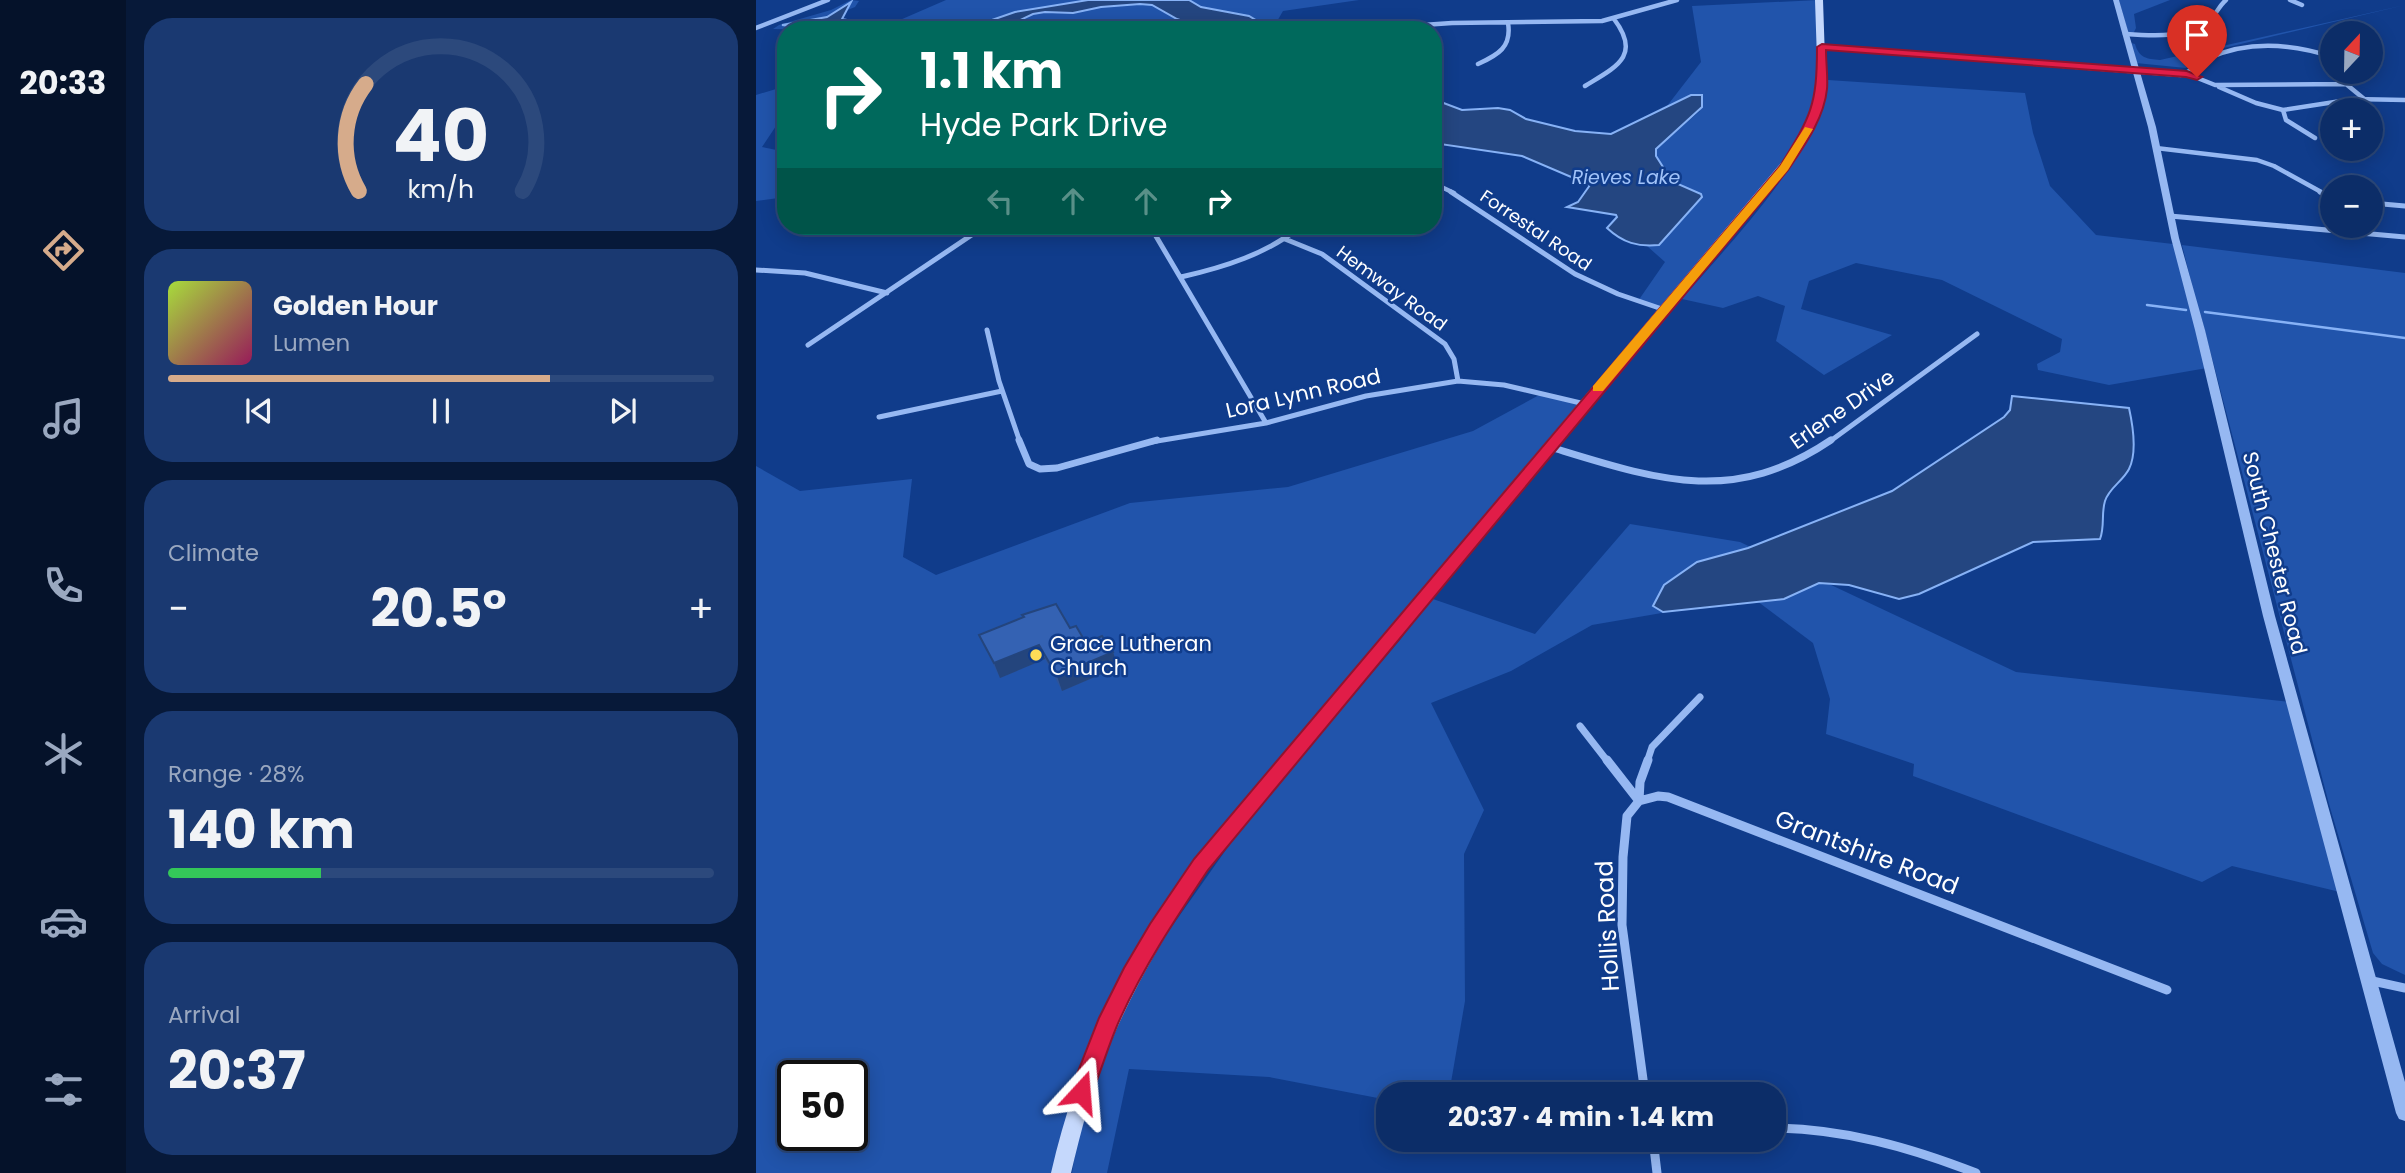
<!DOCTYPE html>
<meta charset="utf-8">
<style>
body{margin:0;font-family:Poppins,sans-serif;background:#1a3971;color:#f1f3f6;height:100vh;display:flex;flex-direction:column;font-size:26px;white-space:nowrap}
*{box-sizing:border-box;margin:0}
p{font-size:23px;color:#9aa8c0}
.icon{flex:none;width:38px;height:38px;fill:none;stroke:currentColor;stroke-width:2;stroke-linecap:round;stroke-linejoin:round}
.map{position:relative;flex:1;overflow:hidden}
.sheet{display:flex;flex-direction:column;gap:18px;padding:18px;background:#071939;width:630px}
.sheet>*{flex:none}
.hud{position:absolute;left:21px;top:21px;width:665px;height:214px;border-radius:28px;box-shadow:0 4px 18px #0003,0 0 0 2px #2c497c;background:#00695c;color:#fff;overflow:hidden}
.needle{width:46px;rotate:22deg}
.controls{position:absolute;left:1564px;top:21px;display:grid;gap:14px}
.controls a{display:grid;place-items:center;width:63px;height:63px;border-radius:50%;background:#0c2d68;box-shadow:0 4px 18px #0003,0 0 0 2px #2c497c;font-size:35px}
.speed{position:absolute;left:21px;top:1060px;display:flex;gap:14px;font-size:35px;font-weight:700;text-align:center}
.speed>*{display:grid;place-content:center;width:91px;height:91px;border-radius:50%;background:#0c2d68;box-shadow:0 4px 18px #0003,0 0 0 2px #2c497c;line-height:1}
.speed .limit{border:4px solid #111;border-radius:10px;background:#fff;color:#111}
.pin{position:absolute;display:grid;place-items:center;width:60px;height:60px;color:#fff;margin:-72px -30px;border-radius:50% 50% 50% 0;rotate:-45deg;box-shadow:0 0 7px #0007}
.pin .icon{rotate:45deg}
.me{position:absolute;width:77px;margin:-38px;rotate:19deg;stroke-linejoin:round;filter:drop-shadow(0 0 5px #0008)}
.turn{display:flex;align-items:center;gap:24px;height:147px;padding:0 28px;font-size:32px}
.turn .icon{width:91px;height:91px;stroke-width:2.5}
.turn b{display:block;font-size:49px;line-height:60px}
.lanes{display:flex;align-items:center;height:66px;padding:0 28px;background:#0003;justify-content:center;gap:35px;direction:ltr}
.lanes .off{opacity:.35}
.big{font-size:52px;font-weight:700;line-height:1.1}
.sheet .widget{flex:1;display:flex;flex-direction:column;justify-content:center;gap:10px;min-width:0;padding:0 24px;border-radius:28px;background:#1a3971}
.sheet .dial{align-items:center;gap:0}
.dial svg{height:182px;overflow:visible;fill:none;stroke:#2c497c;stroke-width:7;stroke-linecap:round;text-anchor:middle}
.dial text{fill:#f1f3f6;stroke:none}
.song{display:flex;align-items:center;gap:21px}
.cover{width:84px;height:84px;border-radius:10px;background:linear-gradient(135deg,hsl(80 70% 55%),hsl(330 70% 35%))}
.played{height:7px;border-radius:4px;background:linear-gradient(90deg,#d6ab8b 70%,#2c497c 70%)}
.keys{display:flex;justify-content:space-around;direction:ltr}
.heat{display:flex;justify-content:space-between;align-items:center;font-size:38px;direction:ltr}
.charge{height:10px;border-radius:5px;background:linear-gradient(90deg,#34c759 28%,#2c497c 0)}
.trip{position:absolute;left:620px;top:1082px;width:410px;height:70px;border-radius:28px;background:#0c2d68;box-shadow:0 4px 18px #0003,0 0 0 2px #2c497c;font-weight:700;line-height:70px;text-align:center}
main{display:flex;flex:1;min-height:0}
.dock{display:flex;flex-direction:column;width:126px;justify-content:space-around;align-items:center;background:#05122a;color:#9aa8c0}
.dock .icon{width:49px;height:49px}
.dock .active{color:#d6ab8b}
.dock b{font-size:32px;color:#f1f3f6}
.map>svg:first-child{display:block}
.green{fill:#2154ab;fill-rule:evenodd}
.water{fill:#244681;stroke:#87b2f6;stroke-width:2}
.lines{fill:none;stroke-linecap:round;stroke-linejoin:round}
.stream{stroke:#87b2f6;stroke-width:2.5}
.minor-far3{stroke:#96b8f2;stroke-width:4.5}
.minor-far2{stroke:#96b8f2;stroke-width:5}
.minor-far1{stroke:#96b8f2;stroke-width:7}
.minor{stroke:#96b8f2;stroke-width:9}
.tertiary{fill:#96b8f2;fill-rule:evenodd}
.secondary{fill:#c5d8fc;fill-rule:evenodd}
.wall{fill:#2d549a}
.shaded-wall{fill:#24457d}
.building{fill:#3462b3;stroke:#24457d;stroke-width:2}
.route{fill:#e11d48;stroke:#92132f;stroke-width:2}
.slow{fill:#f59e0b}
.poi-dot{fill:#ffdc57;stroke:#103c8b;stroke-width:2.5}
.labels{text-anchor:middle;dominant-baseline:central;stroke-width:5;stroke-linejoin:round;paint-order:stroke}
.far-street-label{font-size:18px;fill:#fff;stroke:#103c8b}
.far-water-label{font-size:19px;font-style:italic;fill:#a1c3f9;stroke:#103c8b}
.street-label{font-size:21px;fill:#fff;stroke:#103c8b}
.poi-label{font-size:21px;fill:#fff;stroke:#103c8b;text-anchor:start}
.near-street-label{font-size:24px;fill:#fff;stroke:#103c8b}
</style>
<main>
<nav class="dock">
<b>20:33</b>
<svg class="icon active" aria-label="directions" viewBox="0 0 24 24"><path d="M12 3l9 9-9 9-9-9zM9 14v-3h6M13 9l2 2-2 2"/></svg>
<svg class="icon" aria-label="music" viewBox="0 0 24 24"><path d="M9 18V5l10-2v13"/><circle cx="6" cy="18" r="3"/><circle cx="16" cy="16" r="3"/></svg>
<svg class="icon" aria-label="phone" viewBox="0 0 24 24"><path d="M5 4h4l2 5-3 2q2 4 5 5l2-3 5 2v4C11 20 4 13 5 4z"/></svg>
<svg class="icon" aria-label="climate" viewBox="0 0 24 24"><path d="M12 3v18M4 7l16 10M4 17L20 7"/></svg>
<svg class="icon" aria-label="car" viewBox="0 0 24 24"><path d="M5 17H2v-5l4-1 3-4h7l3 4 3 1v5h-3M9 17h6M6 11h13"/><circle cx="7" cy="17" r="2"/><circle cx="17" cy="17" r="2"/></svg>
<svg class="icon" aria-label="filters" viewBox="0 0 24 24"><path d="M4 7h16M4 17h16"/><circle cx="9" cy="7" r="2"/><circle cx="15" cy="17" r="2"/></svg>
</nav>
<section class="sheet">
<div class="widget dial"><svg viewBox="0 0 100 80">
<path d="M14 69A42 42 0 1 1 86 69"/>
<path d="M14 69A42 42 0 0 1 17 22" stroke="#d6ab8b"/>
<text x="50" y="56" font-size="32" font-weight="700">40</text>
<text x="50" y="72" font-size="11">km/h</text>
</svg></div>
<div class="widget">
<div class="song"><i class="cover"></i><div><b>Golden Hour</b><p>Lumen</p></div></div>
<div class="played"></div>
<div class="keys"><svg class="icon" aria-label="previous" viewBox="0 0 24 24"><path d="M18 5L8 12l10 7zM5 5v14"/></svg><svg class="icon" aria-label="pause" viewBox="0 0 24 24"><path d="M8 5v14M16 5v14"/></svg><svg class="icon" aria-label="next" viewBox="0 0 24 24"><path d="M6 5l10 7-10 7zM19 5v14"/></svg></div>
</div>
<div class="widget"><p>Climate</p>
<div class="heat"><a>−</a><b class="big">20.5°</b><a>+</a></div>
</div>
<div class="widget"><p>Range · 28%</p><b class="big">140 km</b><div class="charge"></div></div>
<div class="widget"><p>Arrival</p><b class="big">20:37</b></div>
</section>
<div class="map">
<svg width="1649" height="1173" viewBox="0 0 1649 1173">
<rect width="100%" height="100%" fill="#103c8b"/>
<path class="green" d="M95 0 103 1 99 7 79 15 63 30 17 29 23 25 75 10Z
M190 0H366L343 7 368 4 396 5 436 25 343 22 323 30H130L137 23Z
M433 0H603L527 11 516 30 493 17 445 7Z
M1063 0 1062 106 1039 152 909 310 882 301 909 262 891 246 903 245 946 197 945 194 915 181 906 172 907 167 900 156V149L944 111 935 95 911 106 945 62 936 6Z
M1363 0H1414L1378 14 1380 28 1376 36H1373Z
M1649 5 1447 53 1430 68 1380 63 1375 43 1379 44C1383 58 1391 59 1404 60Z
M1072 80 1269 93 1277 133 1294 186 1340 235 1417 244 1436 285 1426 245 1649 273V975L1626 964 1617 953 1573 804 1445 316 1451 368 1353 385 1282 370 1281 364 1304 352 1306 339 1186 280 1100 263 1053 281 1045 309 1136 335 1068 375 1020 341 1029 306 1002 296 967 308 926 299C972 245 1065 150 1072 80Z
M30 86V121L22 123 6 147 30 152V197L0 201V95Z
M785 394 829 404 474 826 375 975 305 1173H0V466L44 491 156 479 147 557 180 575 374 503 532 487 717 431ZM37 1076H96V1136H37Z
M874 524 984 542 1260 672 1535 702 1584 892 1476 866 1446 882 1157 776 1158 764 1070 734 1074 699 1057 643 1001 601 929 609 836 625 755 671 675 703 728 810 708 854 709 1001 693 1094H632V1100L513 1077 373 1069 351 1173H316L323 1128 356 1034 388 966 486 827 644 640 674 598 779 634Z"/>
<path class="water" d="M332 0H433L445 7 493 16 516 30H453L421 19 396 5 384 4 345 7 317 13 289 12 277 14 243 30H207L259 12Z
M95 2 86 19 126 27 165 30H62L26 25 71 17Z
M935 95H946V107L900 149V156L907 167 906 172 915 181 945 194 946 197 903 245C882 247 867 243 851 228L861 217 860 215 811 207 822 202 834 185 766 156 677 143V99L706 110 742 108 754 110 770 119 819 131 855 134Z
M1256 396 1373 408C1377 426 1381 453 1373 469 1367 481 1353 488 1349 501 1345 514 1349 526 1344 539L1277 542 1163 594 1143 599 1093 585 1063 583 1028 599 907 612 897 606 908 585 941 562 992 548 1136 491 1248 417 1254 410Z"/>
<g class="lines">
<path class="stream" d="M1391 305 1430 310
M1449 312 1649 338"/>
<path class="minor-far3" d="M1534 0 1546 5
M0 28 72 0
M609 29 696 23 846 21 921 0
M1369 34C1396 36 1435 39 1456 18 1461 12 1464 5 1470 0
M1066 47 1425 75C1436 71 1443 63 1453 58 1493 40 1537 44 1577 57
M722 64C742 55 756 47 752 23
M1429 73 1459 85 1590 84
M1590 84 1607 98
M1590 84 1589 79 1593 72
M829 86C860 67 886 56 858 19
M1463 87 1500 103 1527 110 1598 99 1649 100
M1527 110 1530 120 1559 138
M1400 148 1501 160 1518 166 1567 193
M677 183 698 193"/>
<path class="minor-far2" d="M695 192 819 274 862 294 909 310
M1564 192 1577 199
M1615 203 1649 206
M1414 216 1649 237
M202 226 219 232
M394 226 510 423
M529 239 566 254 689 344 698 359 702 381
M0 270 49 273 131 293
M425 277C469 267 510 254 546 226
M231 330 243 381 264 442
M52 345 229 226
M123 417 246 391
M395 442 510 423 610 396 702 381 748 385 829 404
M1073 442 1221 334"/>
<path class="minor-far1" d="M263 440 273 464 284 469 301 468 401 440
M794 447C899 479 976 507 1075 440
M824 726 852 762
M891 762 896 747 944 697"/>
<path class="minor" d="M851 760 883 801 902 796 912 797 1411 990
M1612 980 1649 988
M889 1094 866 925 867 857 871 816 883 801 884 782 892 760
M1017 1128C1089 1129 1153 1147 1220 1173
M897 1139 901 1173
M897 1143 920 1139"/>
<path class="tertiary" d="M1357 0H1363L1400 127 1423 238 1449 330 1519 616 1649 1082V1121L1643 1119 1640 1113 1507 616 1439 330 1415 238 1392 127Z"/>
<path class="secondary" d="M1059 0H1067L1070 89 1060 122 1044 152 451 869C414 927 378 985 352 1049 336 1089 325 1131 315 1173H295C323 1051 370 963 439 859L1035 151 1052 122 1062 89Z"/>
</g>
<path class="wall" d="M314 628 330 643 357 652 362 667 306 691 289 659 244 678 223 635Z"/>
<path class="shaded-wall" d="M283 645 289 659 244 678 238 663Z
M357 652 362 667 306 691 301 676Z"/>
<path class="building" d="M300 604 314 628 320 626 330 643 346 636 357 652 301 676 283 645 238 663 223 635 268 617 266 615Z"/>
<path class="route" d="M1066 44 1431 71 1446 77 1441 80 1430 77 1070 50C1070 63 1072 77 1071 89 1068 119 1048 146 1032 170L452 870C420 918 388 966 364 1019 352 1045 345 1073 333 1100L325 1103 317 1100 314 1092 343 1018 368 968 394 924 438 859 1024 166C1055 116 1061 106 1061 47Z"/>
<path class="slow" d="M1049 127 1057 129 1032 170 847 391H837V386L1024 166Z"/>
<circle class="poi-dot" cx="280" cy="655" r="7"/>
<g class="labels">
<g class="far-street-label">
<text transform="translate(780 230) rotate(34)">Forrestal Road</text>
<text transform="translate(636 288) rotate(36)">Hemway Road</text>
</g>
<g class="far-water-label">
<text x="870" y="177">Rieves Lake</text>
</g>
<g class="street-label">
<text transform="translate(547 393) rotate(-13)">Lora Lynn Road</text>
<text transform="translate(1086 409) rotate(-35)">Erlene Drive</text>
<text transform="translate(1519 553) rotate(76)">South Chester Road</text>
</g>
<g class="poi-label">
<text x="294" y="643">Grace Lutheran<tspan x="294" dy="24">Church</tspan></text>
</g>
<g class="near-street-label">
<text transform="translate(1111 852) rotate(21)">Grantshire Road</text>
<text transform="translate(851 926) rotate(-93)">Hollis Road</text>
</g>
</g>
</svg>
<div class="controls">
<a><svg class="needle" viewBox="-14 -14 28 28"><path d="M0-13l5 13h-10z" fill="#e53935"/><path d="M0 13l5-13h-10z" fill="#9aa8c0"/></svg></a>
<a>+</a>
<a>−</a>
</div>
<div class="speed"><div class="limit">50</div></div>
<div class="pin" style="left:1441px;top:77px;background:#d93025"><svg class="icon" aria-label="arrive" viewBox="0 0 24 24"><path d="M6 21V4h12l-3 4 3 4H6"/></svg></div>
<svg class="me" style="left:325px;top:1092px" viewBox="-20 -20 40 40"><path d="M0-17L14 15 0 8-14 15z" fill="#e11d48" stroke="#fff" stroke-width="4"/></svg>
<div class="trip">20:37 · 4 min · 1.4 km</div>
<div class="hud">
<div class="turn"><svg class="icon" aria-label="right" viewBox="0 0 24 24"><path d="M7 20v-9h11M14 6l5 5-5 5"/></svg><div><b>1.1 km</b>Hyde Park Drive</div></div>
<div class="lanes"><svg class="icon off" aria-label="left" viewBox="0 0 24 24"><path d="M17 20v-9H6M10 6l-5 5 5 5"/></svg><svg class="icon off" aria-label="ahead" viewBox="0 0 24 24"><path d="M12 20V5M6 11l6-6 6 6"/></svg><svg class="icon off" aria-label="ahead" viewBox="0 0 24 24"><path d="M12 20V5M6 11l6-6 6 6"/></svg><svg class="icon" aria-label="right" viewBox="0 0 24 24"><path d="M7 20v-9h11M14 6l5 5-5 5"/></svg></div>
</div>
</div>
</main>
